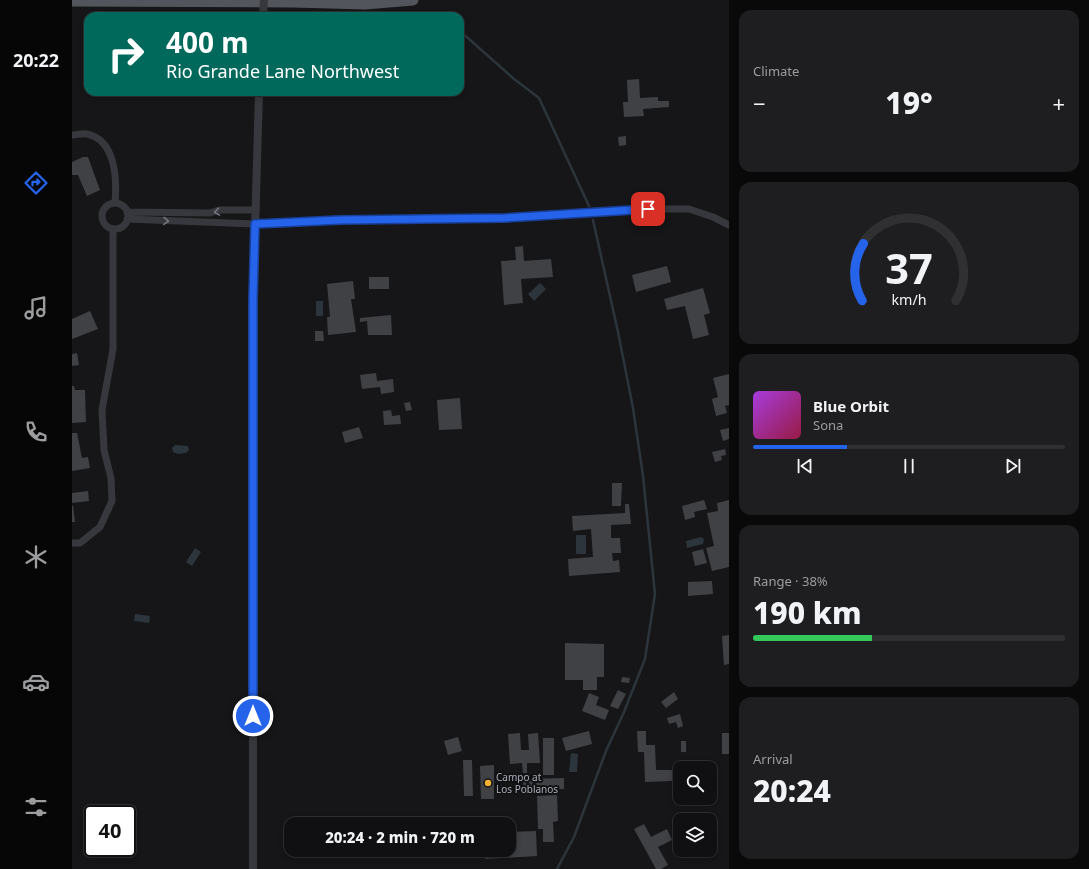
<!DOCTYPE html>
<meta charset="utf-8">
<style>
body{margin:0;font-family:"Noto Sans",sans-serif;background:#1e1e20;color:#f1f3f6;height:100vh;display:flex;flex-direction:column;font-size:15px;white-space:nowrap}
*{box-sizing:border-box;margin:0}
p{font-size:13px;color:#9c9d9f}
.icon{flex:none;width:22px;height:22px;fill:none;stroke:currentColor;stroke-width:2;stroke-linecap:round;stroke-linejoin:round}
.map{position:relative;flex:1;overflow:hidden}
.details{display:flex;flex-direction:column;gap:10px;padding:10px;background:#09090a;width:360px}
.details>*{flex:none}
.banner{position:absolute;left:12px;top:12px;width:380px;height:84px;border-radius:12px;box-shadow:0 2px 6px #0003,0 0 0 1px #303032;background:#00695c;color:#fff;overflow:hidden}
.controls{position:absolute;left:601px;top:761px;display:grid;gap:8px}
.controls a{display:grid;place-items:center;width:44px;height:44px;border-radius:8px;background:#101012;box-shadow:0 2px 6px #0003,0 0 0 1px #303032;font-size:20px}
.speed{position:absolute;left:12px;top:805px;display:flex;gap:8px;font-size:20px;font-weight:700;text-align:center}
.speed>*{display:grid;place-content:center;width:52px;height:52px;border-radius:50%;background:#101012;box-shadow:0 2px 6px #0003,0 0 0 1px #303032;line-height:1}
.speed .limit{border:2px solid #111;border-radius:6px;background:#fff;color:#111}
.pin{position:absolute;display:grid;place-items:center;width:34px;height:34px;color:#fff;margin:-17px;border-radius:8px;box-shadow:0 2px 6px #0006}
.me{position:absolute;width:44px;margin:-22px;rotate:0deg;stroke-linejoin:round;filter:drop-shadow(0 0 3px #0008)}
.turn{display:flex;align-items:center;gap:14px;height:84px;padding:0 16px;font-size:18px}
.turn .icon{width:52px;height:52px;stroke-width:2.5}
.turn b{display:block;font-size:28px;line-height:34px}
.big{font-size:30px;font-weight:800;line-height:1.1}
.details .widget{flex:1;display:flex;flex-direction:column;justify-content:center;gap:6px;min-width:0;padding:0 14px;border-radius:12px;background:#1e1e20}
.details .dial{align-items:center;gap:0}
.dial svg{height:104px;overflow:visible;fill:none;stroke:#303032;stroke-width:7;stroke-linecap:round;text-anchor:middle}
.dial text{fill:#f1f3f6;stroke:none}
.song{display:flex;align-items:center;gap:12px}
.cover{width:48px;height:48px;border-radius:6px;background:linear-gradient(135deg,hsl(280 70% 55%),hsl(340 70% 35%))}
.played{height:4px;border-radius:2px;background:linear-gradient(90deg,#2563eb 30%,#303032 30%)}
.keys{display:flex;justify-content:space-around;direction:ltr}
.heat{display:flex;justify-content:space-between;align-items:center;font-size:22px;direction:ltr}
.charge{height:6px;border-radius:3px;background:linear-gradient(90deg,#34c759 38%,#303032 0)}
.trip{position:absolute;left:212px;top:817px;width:232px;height:40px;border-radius:12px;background:#101012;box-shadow:0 2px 6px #0003,0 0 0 1px #303032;font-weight:800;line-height:40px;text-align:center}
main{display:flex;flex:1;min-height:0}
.dock{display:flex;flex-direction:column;width:72px;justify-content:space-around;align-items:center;background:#060607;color:#9c9d9f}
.dock .icon{width:28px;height:28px}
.dock .current{color:#2563eb}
.dock b{font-size:18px;color:#f1f3f6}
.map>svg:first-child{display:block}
.water{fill:#2c353c}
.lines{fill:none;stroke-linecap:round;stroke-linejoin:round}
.stream{stroke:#2c353c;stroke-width:2.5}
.building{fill:#404145}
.minor{stroke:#37383d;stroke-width:7}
.tertiary{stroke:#37383d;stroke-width:8}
.primary{stroke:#53555c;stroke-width:11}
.tertiary-bridge{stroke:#37383d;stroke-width:8}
.oneway{stroke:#757881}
.route-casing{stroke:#184099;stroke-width:10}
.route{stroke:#2563eb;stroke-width:7}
.poi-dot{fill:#f2b134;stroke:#111113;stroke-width:1.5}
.labels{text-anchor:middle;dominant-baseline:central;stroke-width:4;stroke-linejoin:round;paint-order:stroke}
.poi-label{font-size:10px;fill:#a8adb8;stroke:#111113;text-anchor:start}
</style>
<main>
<nav class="dock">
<b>20:22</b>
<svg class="icon current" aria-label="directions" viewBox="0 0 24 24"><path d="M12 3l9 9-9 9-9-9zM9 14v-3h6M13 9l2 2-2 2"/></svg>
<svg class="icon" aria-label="music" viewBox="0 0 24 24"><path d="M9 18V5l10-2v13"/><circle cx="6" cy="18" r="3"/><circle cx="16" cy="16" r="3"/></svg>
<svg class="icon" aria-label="phone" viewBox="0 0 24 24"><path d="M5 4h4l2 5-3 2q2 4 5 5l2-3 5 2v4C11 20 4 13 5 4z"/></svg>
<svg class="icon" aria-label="climate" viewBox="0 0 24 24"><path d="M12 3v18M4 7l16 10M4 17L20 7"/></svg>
<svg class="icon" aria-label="car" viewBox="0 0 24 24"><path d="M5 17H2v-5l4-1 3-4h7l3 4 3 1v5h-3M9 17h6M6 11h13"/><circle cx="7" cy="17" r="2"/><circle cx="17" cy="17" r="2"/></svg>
<svg class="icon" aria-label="filters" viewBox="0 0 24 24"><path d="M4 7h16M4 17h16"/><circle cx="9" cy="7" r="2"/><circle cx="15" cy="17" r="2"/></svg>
</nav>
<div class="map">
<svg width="657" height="869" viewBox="0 0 657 869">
<rect width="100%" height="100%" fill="#161618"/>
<path class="water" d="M468 283 474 289 462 301 456 294Z
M244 301H251V316H244Z
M103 445 116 446 117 450 114 453 106 454 101 452 100 448Z
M504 535H514V554H504Z
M629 537 632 539 631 544 615 548 614 541Z
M123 548 129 552 120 566 114 562Z
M63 614 78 616 77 623 62 621Z
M499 753 506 754 505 772H497Z"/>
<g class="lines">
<path class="stream" d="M388 31 442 79 467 98 517 206
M485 869 502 837 534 751 552 712 573 659 583 594 571 476 561 408 546 332 521 220"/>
</g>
<path class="building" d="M567 79 568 98 586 97V101H597V107L571 109 572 116 552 117 551 102H556L555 80Z
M554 136V145L547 146 546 137Z
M11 157H16L28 190 15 196 6 175H0V162Z
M451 246 452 261 479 259 481 277 449 279 451 303 432 305 429 261 444 260 443 247Z
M595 266 599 282 564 292 560 275Z
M297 277H317V289H297Z
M281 281 283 299H279L284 332 256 335 255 317H258L255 284Z
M631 288 638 313 632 315 637 335 621 339 613 306 595 310 592 299Z
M18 311 26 329 0 339V319Z
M319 315 320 335H296L295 321 288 322V318Z
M243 331H251L252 341H243Z
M5 353 7 365 0 366V354Z
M304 373 305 381 321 379 322 392 309 394 308 387 290 389 288 375Z
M657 374V405L653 406 655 413 644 416 640 399 646 397 641 378Z
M0 386H2L3 390H13L14 422 0 423Z
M388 398 390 429 367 430 365 400Z
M338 402 340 410 334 411 332 403Z
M319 410 320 416 328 415 329 424 312 425 311 411Z
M287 427 291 438 273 443 270 432Z
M657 428V439L651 441 648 430Z
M0 433H5L10 458 16 457 18 468 0 471Z
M653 449 654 455 649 456 650 460 643 462 640 452Z
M540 483H550L549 506H540Z
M16 491 17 501 0 503V493Z
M632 500 635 509 622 512 623 517 613 520 610 506Z
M657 500V567L640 571 634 548 642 546 635 513 646 511 645 503Z
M553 504H557L559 524 539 525V538H548L549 553H540L541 561 547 560 548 572 497 576 496 559 521 557 519 529 501 531 500 516 553 513Z
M1 505 3 522H0V506Z
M631 549 635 563 623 566 620 552Z
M640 581 641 594 616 596V582Z
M657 635V664L652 665 650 636Z
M493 643 532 644V677H525V690H511V680H493Z
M550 677 558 678 557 683 549 682Z
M546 690 554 694 546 709 538 706Z
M602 692 606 699 594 708 589 702Z
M517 693 527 697 524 705 537 710 533 720 510 711Z
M608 714 611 726 606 728 604 722 597 724 595 718Z
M517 731 520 744 494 751 490 738Z
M565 731H574V745H583L584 770H600V781L573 782 572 752H566Z
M448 733 449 750H457L456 734 466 733 468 763H455V773H451L450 763 438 764 436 734Z
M650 733H657V754H650Z
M386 737 390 751 376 755 372 741Z
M471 738H482V775H471Z
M609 741H614V752H609Z
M391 760H400L401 796H392Z
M422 765V799H409L408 766Z
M492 778V789L462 790V794L452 795 451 779Z
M485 795 486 821 481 822 482 842H471V829H466L465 796Z
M572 824 579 837 595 829 600 840 586 847 596 865 589 869H584L562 829Z
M464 831 465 856 413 859V850H437V832Z"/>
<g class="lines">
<path class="minor" d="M0 135C4 135 11 133 15 134 44 140 45 180 43 203
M30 216a13 13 0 1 1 26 0a13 13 0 1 1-26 0Z
M55 212 138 213 147 210H184
M55 219 183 224 268 220 433 218 576 209H617L641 217 657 225
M0 543H8L28 527 40 501 39 478 32 450 30 410 41 349V229"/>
<path class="tertiary" d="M181 869V300L187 92"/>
<path class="primary" d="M0 1 221 2 293 4 341 0"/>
<path class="tertiary-bridge" d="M191 16 192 0"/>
</g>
<defs><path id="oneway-chevron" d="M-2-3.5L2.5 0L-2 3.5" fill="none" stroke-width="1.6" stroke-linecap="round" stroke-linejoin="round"/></defs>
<g class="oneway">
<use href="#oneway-chevron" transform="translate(145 212) rotate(171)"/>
<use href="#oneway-chevron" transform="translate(94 221) rotate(2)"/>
</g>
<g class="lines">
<defs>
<path id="route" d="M181 716V300L183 224 268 220 433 218 576 209"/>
</defs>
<use href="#route" class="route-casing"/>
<use href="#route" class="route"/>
</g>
<circle class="poi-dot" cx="416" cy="783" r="4"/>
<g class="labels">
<g class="poi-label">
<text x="424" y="777">Campo at<tspan x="424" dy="12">Los Poblanos</tspan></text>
</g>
</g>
</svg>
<div class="controls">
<a><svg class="icon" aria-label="search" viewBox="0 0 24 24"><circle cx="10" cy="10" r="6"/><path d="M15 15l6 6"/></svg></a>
<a><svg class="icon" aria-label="layers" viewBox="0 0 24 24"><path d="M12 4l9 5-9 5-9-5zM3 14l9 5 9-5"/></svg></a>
</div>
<div class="speed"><div class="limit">40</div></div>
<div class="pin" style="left:576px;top:209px;background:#d93025"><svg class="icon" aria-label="arrive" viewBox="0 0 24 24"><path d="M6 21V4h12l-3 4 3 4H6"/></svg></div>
<svg class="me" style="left:181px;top:716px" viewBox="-20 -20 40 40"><circle r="17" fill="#2563eb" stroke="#fff" stroke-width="3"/><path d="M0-11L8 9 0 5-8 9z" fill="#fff"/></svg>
<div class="trip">20:24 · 2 min · 720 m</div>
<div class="banner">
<div class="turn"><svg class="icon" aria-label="right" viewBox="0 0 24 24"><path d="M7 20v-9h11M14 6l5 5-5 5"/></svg><div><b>400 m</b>Rio Grande Lane Northwest</div></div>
</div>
</div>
<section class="details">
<div class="widget"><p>Climate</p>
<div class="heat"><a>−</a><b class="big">19°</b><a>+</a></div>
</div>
<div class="widget dial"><svg viewBox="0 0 100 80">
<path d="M14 69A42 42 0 1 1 86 69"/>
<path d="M14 69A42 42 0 0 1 15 25" stroke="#2563eb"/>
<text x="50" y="56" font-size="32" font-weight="700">37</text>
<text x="50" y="72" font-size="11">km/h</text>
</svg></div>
<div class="widget">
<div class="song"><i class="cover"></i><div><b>Blue Orbit</b><p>Sona</p></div></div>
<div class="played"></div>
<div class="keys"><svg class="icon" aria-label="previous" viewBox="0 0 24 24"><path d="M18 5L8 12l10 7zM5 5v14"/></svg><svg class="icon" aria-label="pause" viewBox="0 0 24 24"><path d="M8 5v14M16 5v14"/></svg><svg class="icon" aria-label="next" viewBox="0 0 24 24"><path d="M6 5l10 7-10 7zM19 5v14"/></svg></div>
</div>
<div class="widget"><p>Range · 38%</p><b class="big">190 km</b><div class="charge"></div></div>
<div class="widget"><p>Arrival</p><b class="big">20:24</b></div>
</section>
</main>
